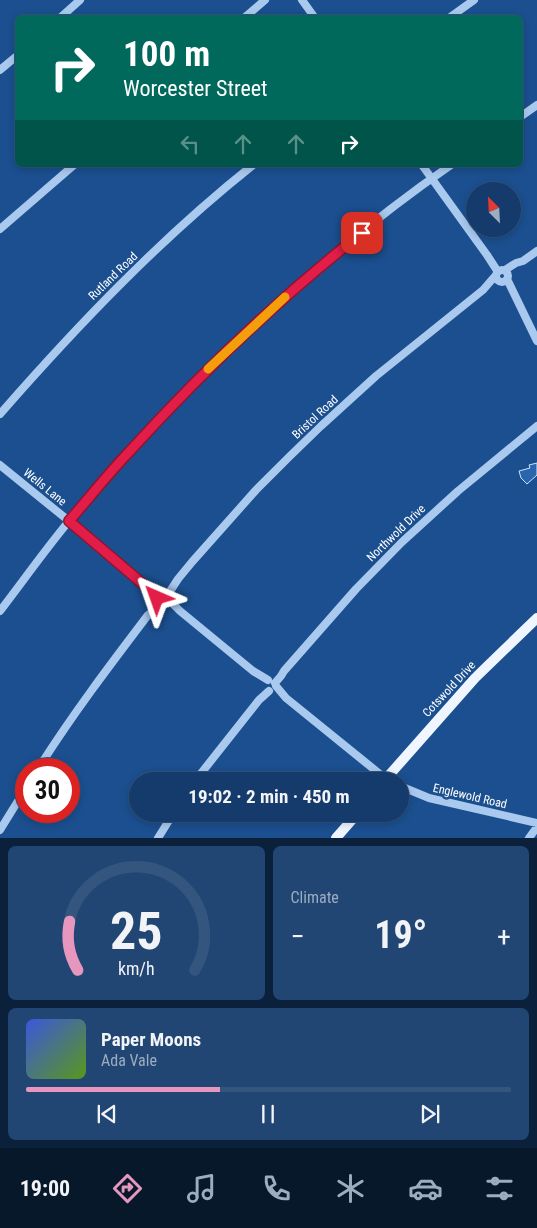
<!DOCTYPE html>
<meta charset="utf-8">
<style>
body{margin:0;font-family:"Roboto Condensed",sans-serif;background:#214673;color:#f1f3f6;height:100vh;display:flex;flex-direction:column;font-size:19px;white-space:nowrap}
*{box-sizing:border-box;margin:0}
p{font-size:16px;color:#9dadc1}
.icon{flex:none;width:28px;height:28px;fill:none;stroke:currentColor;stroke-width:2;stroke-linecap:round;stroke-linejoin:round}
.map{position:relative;height:838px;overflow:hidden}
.panel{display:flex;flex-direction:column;gap:8px;padding:8px;background:#0b203b;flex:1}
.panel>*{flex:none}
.banner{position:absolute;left:15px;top:15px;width:508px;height:152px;border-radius:8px;box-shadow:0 2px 8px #0003,0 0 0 1px #33557e;background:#00695c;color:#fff;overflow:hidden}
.needle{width:32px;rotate:336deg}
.buttons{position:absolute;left:466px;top:182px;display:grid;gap:10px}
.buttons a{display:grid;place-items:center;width:55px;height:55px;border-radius:50%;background:#143b6b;box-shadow:0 2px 8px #0003,0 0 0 1px #33557e;font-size:25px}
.speed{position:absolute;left:15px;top:758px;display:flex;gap:10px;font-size:25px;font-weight:700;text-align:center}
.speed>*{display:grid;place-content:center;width:65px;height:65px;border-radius:50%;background:#143b6b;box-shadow:0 2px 8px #0003,0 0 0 1px #33557e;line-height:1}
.speed .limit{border:8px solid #d22;background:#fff;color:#111}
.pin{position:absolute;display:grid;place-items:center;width:42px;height:42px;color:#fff;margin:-21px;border-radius:10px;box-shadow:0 2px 8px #0006}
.me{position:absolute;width:55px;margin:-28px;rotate:317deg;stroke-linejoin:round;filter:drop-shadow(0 0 4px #0008)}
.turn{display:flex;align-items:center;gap:18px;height:105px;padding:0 25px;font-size:22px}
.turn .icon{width:65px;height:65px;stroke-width:2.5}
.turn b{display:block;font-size:35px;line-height:42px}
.lanes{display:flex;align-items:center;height:48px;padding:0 25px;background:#0003;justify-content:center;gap:25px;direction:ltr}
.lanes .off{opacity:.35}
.big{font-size:38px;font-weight:700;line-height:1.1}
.panel .card{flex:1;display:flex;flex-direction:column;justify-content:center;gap:8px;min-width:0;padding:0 18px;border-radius:8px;background:#214673}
.panel .dial{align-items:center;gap:0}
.dial svg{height:130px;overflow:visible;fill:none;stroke:#33557e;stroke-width:7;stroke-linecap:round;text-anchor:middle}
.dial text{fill:#f1f3f6;stroke:none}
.song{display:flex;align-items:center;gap:15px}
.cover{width:60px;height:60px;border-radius:8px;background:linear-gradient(135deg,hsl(230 70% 55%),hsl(90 70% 35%))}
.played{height:5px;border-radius:2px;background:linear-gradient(90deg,#e797bd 40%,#33557e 40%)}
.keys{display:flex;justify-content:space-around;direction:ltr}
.heat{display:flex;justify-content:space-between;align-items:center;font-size:28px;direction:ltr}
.panel .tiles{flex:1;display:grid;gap:8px;grid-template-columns:1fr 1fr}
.card:last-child{grid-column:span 2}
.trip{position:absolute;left:129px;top:772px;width:280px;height:50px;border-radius:25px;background:#143b6b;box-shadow:0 2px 8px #0003,0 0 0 1px #33557e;font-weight:700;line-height:50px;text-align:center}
.dock{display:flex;height:80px;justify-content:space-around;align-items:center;background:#08182b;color:#9dadc1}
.dock .icon{width:35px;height:35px}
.dock .selected{color:#e797bd}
.dock b{font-size:22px;color:#f1f3f6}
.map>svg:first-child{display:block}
.building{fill:#2a66ad;stroke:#cfe3fa}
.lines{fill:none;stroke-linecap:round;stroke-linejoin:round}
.minor{stroke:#a9c9ee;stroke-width:8}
.major{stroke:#f0f6ff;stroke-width:10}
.route-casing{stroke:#92132f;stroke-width:12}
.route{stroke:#e11d48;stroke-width:9}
.slow{stroke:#f59e0b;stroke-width:9}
.labels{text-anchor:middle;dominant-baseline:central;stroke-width:5;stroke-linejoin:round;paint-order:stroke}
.street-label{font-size:12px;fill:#fff;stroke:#1b4f8f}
</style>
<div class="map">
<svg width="537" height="838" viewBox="0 0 537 838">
<rect width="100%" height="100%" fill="#1b4f8f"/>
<path class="building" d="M537 463V475L527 484 521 478 519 471 530 468 529 465Z"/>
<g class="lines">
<path class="minor" d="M302 0 315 18
M60 18 80 0
M244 18 265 0
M449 18 474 0
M0 70 18 55
M520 117 537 105
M422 165 487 255 498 272
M0 229 74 165
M505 270 516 263 523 261 537 251
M496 276a6 6 0 1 1 12 0a6 6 0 1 1-12 0Z
M507 279 537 341
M0 414C78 325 160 239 253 165
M0 465 69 521 157 596
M167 596 178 579 192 562 256 490 290 456 321 426 376 376 483 290 496 275
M158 601 157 597 159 594 162 593H165L167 598 180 611 253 671 268 680
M0 611C23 581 45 550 69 521 121 457 178 398 238 341 304 278 375 217 451 165
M275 683 281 676 284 671 356 589 402 542 458 491 537 426
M276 686 286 698 386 779 390 781
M38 769C72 715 110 665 148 615L153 611 160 602
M195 781 259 700 269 691
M400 786 429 798 537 823
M0 830 26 788
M158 838 173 814
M529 838 537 827"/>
<path class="major" d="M384 781 475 678 537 618
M336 838 357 814"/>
</g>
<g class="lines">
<defs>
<path id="route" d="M157 598V596L69 521C89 498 108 474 129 452 201 373 278 299 362 233"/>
</defs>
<use href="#route" class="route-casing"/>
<use href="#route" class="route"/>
<path class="slow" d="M208 369 285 297"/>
</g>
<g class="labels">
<g class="street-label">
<text transform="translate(113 276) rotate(-44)">Rutland Road</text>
<text transform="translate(315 417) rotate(-43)">Bristol Road</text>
<text transform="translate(45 487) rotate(39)">Wells Lane</text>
<text transform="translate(396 533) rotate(-44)">Northwold Drive</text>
<text transform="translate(449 689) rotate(-47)">Cotswold Drive</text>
<text transform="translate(470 796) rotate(13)">Englewold Road</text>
</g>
</g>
</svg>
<div class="buttons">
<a><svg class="needle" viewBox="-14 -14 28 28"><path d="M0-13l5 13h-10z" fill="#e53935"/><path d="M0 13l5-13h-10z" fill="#9dadc1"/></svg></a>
</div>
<div class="speed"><div class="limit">30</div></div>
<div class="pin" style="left:362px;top:233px;background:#d93025"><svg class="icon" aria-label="arrive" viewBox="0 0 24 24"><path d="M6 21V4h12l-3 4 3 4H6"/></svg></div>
<svg class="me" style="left:157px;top:598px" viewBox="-20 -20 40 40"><path d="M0-17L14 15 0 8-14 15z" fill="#e11d48" stroke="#fff" stroke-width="4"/></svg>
<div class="trip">19:02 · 2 min · 450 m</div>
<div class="banner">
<div class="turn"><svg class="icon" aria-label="right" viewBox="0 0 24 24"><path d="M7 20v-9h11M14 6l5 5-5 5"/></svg><div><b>100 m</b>Worcester Street</div></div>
<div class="lanes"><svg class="icon off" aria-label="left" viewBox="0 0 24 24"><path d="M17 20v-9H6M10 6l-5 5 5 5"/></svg><svg class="icon off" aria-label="ahead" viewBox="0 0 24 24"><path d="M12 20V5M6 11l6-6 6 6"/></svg><svg class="icon off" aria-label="ahead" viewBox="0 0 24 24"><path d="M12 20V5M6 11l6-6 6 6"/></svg><svg class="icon" aria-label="right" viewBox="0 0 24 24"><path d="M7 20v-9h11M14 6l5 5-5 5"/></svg></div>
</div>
</div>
<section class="panel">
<div class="tiles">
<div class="card dial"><svg viewBox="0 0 100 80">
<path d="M14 69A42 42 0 1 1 86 69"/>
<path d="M14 69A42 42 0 0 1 9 39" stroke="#e797bd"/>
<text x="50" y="56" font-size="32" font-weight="700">25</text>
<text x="50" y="72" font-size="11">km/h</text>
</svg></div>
<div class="card"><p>Climate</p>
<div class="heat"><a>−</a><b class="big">19°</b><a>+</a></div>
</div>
<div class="card">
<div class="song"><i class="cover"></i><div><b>Paper Moons</b><p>Ada Vale</p></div></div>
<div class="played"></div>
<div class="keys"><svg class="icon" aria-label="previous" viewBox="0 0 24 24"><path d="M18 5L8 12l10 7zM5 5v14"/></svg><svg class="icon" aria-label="pause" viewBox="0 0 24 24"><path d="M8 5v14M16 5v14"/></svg><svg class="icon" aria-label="next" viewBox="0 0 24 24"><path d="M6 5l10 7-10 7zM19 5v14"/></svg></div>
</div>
</div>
</section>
<nav class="dock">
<b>19:00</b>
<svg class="icon selected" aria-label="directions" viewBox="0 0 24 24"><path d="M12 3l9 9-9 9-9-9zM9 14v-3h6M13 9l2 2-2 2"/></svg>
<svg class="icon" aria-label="music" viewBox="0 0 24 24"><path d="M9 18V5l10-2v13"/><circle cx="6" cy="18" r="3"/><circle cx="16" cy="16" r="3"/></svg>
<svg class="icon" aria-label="phone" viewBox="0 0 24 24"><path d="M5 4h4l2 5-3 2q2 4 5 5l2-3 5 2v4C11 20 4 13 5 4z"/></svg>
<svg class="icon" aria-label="climate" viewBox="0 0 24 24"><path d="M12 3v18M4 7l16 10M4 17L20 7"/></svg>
<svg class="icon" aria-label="car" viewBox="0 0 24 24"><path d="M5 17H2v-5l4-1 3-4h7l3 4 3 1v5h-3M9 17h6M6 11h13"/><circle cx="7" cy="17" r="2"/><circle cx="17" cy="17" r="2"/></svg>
<svg class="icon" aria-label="filters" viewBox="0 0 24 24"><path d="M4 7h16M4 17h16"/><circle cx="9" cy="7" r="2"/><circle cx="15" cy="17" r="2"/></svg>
</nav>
